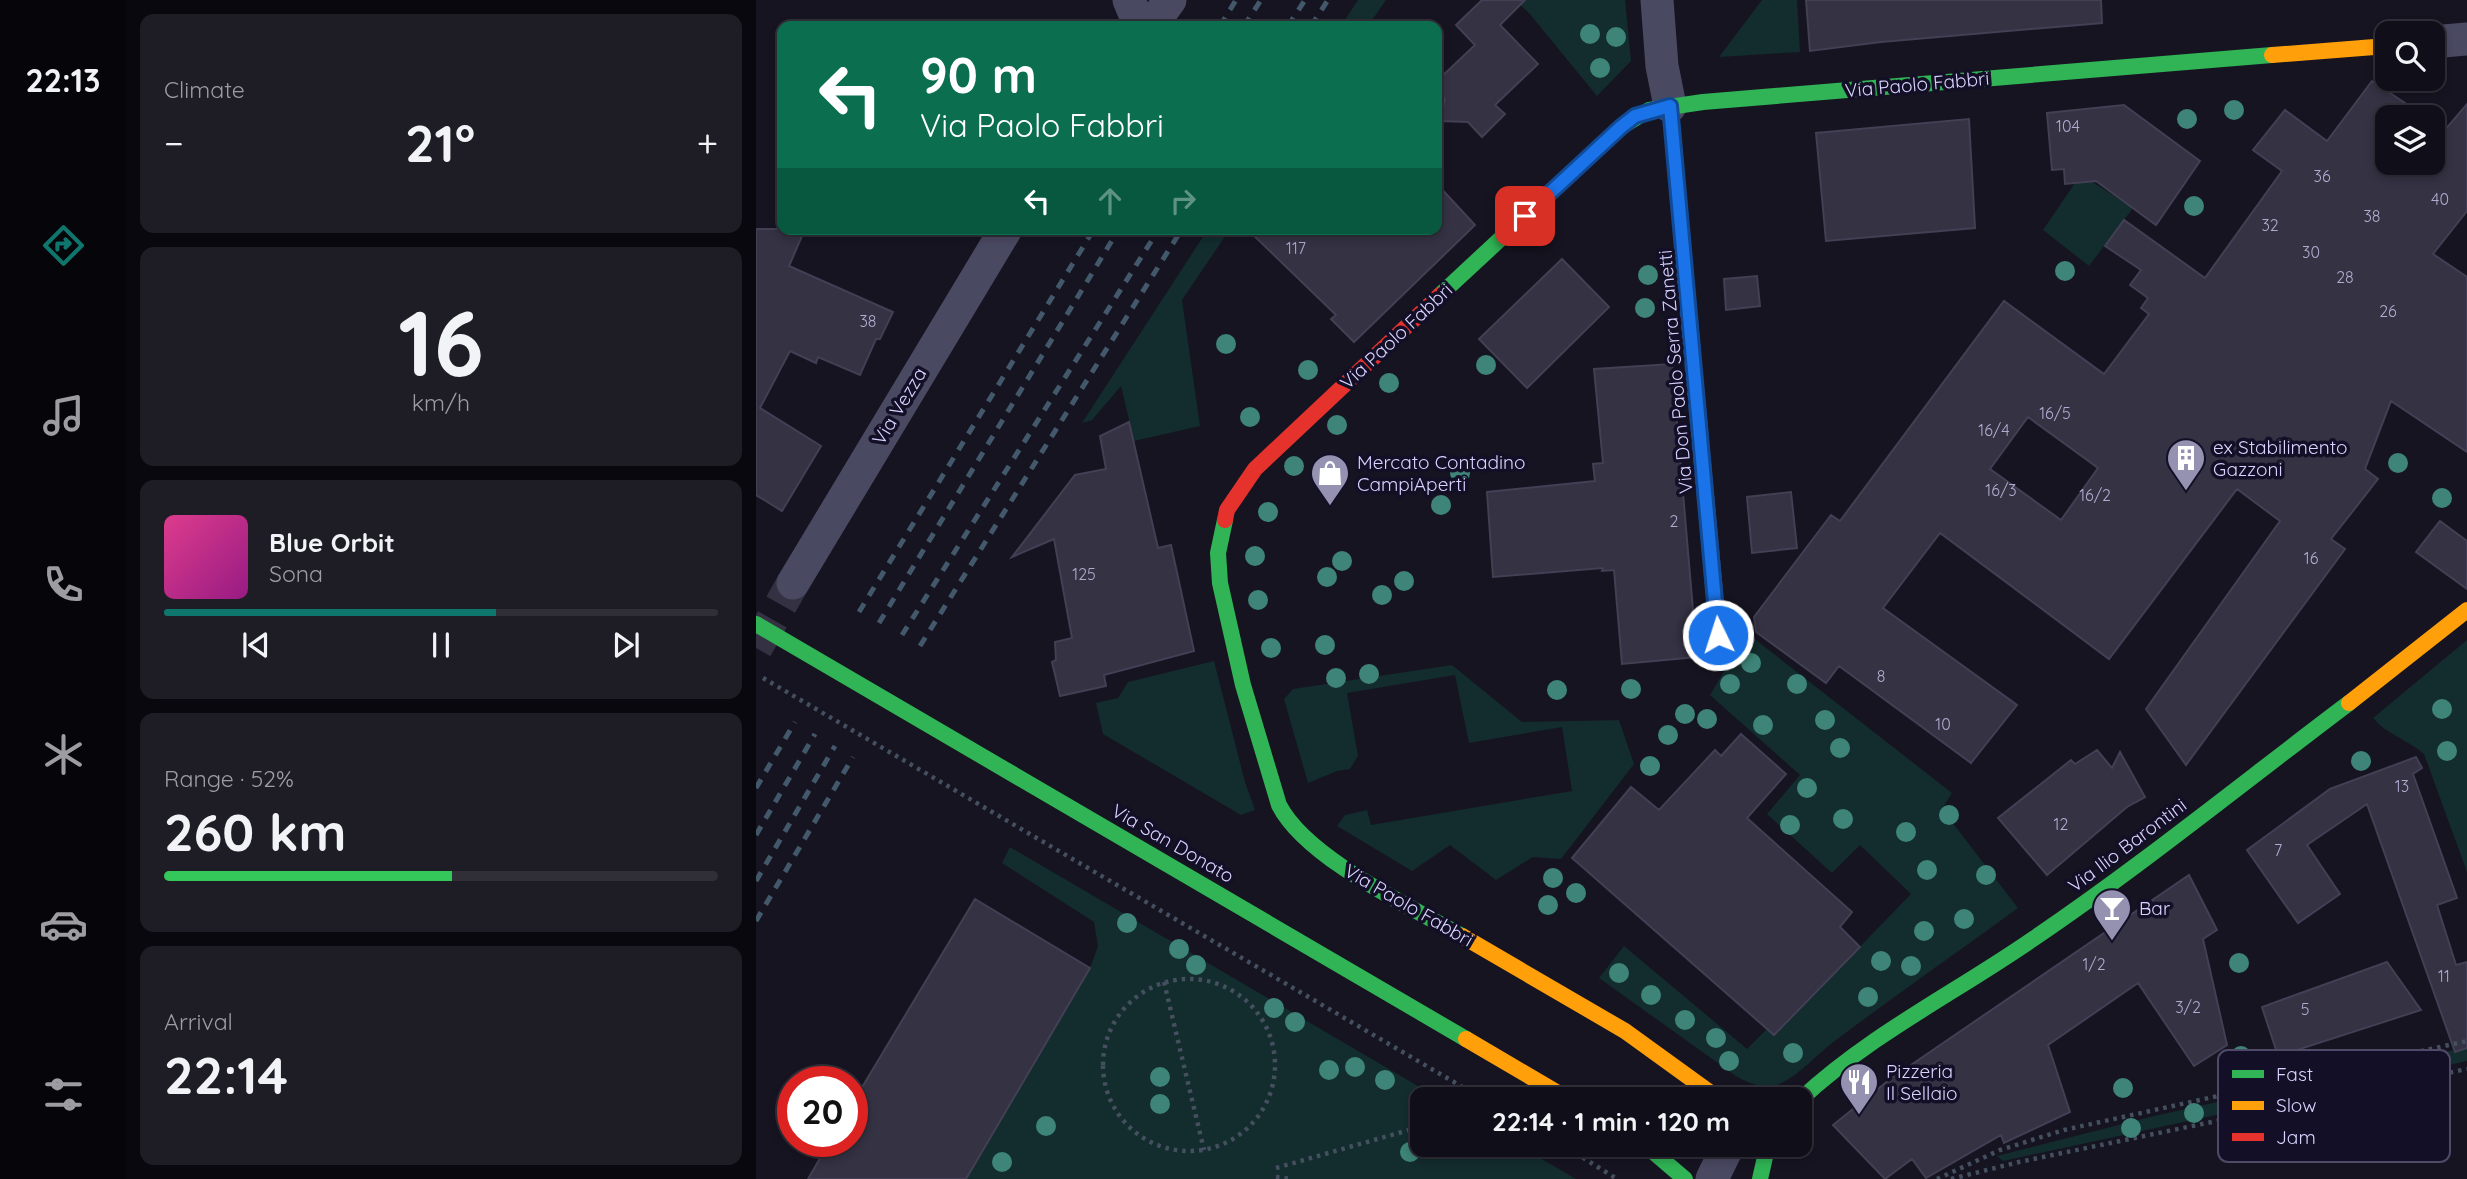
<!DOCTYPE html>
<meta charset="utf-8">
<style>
body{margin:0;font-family:Quicksand,sans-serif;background:#1e1d26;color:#f1f3f6;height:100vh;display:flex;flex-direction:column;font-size:26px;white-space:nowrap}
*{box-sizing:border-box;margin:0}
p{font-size:23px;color:#9c9ca2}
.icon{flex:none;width:38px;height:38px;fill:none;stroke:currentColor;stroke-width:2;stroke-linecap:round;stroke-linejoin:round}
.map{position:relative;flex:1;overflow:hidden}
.details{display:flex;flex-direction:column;gap:14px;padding:14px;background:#09080e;width:630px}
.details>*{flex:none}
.hud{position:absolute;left:21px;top:21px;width:665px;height:214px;border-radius:14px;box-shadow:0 4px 10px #0003,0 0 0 2px #302f38;background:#0b6e4f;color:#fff;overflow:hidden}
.fabs{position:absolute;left:1619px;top:21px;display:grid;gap:14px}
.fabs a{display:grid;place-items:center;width:70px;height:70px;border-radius:14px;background:#100f19;box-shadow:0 4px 10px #0003,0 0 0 2px #302f38;font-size:35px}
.speed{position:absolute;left:21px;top:1066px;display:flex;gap:14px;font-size:35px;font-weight:700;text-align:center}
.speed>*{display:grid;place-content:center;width:91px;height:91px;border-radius:50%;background:#100f19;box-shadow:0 4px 10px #0003,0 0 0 2px #302f38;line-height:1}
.speed .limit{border:10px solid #d22;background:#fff;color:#111}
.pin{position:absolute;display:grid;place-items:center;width:60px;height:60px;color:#fff;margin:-30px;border-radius:14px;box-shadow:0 4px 10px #0006}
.me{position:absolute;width:77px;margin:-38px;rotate:356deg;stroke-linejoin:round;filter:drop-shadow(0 0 5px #0008)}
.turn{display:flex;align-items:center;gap:24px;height:147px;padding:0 28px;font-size:32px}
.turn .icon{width:91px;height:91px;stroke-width:2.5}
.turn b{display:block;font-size:49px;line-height:60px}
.lanes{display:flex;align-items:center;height:66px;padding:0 28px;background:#0003;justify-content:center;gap:35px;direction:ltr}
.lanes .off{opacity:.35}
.big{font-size:52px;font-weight:800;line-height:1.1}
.details .card{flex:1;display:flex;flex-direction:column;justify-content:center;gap:10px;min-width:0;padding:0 24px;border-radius:14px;background:#1e1d26}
.details .dial{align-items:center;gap:0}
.dial b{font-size:91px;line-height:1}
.song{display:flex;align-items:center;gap:21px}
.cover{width:84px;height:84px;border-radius:10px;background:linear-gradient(135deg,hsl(330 70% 55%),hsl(310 70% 35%))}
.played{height:7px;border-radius:4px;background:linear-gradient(90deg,#0f766e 60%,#302f38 60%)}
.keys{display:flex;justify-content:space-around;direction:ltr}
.heat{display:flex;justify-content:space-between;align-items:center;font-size:38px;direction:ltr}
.charge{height:10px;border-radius:5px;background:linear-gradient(90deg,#34c759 52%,#302f38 0)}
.trip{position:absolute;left:654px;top:1087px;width:402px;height:70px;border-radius:14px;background:#100f19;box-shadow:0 4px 10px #0003,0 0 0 2px #302f38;font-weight:800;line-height:70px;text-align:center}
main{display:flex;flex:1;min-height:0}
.tabs{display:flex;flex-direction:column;width:126px;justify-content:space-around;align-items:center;background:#06060a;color:#9c9ca2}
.tabs .icon{width:49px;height:49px}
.tabs .active{color:#0f766e}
.tabs b{font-size:32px;color:#f1f3f6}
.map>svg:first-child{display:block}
.green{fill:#132c2d}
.building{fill:#343243;stroke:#433f54;stroke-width:2;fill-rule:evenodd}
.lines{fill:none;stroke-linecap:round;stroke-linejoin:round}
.street-tunnel{stroke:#333142;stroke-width:33;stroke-dasharray:33 17;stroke-linecap:butt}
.path{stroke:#44505f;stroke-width:4.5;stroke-dasharray:3.5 5;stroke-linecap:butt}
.lane{stroke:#4a4962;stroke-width:16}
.street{stroke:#4a4962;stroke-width:33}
.fast{stroke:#30b455;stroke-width:16}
.slow{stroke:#ff9f0a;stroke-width:16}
.jam{stroke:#e5322d;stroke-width:16}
.rail{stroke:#43596b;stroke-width:5;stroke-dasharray:10 9;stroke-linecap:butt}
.path-bridge{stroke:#44505f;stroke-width:4.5;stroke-dasharray:3.5 5;stroke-linecap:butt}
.fast-bridge{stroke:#30b455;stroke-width:16}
.slow-bridge{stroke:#ff9f0a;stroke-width:16}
.tree{fill:#3e8478}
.route-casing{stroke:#114b97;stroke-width:18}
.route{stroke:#1a73e8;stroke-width:12}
.labels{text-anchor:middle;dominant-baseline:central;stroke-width:7;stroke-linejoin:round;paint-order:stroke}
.number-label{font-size:16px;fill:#b0acd0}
.street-label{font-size:19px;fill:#d9d4ff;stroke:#130f26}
.poi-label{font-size:19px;fill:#d9d4ff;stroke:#130f26;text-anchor:start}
.key{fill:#130f26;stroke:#4e4a67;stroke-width:2}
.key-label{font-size:19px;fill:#d9d4ff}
</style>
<main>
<nav class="tabs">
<b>22:13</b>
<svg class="icon active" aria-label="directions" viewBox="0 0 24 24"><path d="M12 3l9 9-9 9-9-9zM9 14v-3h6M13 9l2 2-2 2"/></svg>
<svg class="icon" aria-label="music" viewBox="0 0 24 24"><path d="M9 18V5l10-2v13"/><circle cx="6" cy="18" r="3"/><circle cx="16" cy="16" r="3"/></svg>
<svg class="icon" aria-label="phone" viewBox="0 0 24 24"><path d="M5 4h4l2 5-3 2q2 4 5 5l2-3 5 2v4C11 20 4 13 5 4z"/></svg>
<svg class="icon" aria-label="climate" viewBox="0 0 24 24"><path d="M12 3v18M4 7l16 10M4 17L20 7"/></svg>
<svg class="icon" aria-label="car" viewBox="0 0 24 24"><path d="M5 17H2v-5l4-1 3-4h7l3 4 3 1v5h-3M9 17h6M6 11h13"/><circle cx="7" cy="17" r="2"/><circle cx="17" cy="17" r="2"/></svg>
<svg class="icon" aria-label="filters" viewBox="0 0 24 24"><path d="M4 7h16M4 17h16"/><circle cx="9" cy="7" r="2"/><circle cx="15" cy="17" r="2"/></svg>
</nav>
<section class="details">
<div class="card"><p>Climate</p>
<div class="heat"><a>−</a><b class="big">21°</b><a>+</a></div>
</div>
<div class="card dial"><b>16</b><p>km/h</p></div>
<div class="card">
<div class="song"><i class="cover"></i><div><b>Blue Orbit</b><p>Sona</p></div></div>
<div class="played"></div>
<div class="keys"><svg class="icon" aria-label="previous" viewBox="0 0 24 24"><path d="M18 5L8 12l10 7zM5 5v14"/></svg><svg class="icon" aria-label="pause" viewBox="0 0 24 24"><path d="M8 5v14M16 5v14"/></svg><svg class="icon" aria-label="next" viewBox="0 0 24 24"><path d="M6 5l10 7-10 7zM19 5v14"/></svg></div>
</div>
<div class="card"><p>Range · 52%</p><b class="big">260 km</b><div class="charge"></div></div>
<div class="card"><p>Arrival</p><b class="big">22:14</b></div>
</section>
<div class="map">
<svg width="1711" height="1179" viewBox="0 0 1711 1179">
<rect width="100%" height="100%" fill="#161421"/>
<path class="green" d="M602 0H630L612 26H585Z
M759 0H869L875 61 841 96 773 13Z
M1006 0H1041L1044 52 963 57Z
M1335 181 1377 208 1333 266 1287 230 1319 183Z
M452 229H474L426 300 444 426 378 441 365 386 336 420 326 423Z
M991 633 1196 793 1186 809 1262 908C1202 952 1140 995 1080 1040 1062 1053 1042 1077 1021 1085 1006 1089 992 1083 980 1076L843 978 868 946 991 1049 1011 1029 1018 1035 1155 894 1104 845 1076 873 1011 814 1044 775 954 695Z
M1711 640V872L1668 754C1652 740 1630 734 1617 718Z
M458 661 489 782 499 810 485 815 347 734 340 703 362 698 372 682Z
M696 665 766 722 863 720 878 764 805 859 777 857 740 880 694 845 656 871 581 826 589 815 611 810 615 825 816 791 806 727 713 743 699 675 591 693 602 756 594 769 581 771 552 783 528 699 537 689Z
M254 847 684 1099H667V1144L762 1145 820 1179H210L334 968 342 946 338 922 246 863Z
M1711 1047V1061L1247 1161 1241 1156 1398 1116Z"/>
<path class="building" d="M726 0H769L744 25 782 64 739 105 749 114 726 137 712 122 684 121 689 99 681 90V81L719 45 700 25Z
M1050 0H1345L1346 23 1125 42 1054 51Z
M1616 81 1670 117H1631V163H1676V122L1689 130 1711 104V211L1677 254 1711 277V452L1635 401 1609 469 1622 479 1575 539 1589 549 1430 765 1390 709 1524 521 1481 489 1353 659 1184 533 1127 608 1261 705 1215 763 1083 666 1070 683 1000 632 998 617 1075 515 1084 521 1248 301 1348 374 1393 314 1385 308 1392 298 1374 285 1385 270 1349 246 1368 220 1449 278 1526 171 1497 150 1529 110 1571 141ZM1272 417 1342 468 1305 520 1234 469Z
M1368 105 1444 161 1400 225 1340 181 1309 184 1308 169 1296 170 1291 113Z
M1213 119 1219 228 1070 241 1060 133Z
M681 184 719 225 598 342 575 319 580 315 491 229H681Z
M0 229H49L33 266 137 312 124 339H120L104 375 62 357 60 363 34 351 4 408 65 446 26 511 0 495Z
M806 259 853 307 771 388 723 339Z
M1001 276 1004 306 970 310 968 279Z
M916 364 941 657 866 664 858 570 846 571 847 568 737 577 731 492 839 481 837 464 847 463 838 369Z
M373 422 402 548 415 545 438 651 348 675 350 686 304 696 296 662 300 660 299 642 316 638 298 539 256 557 319 475 350 469 344 436Z
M1035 492 1041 548 996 553 991 497Z
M1684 521 1711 541V589L1660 552Z
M985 734 1030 774 991 818 1096 912 1084 927 1104 947 1018 1035 816 858 875 787 903 810 959 750 965 756Z
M1341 750 1356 768 1364 752 1389 797 1371 807 1291 875 1242 818 1315 760 1319 764Z
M1660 757 1666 768 1657 774 1701 898 1681 905 1700 965 1711 962V1048L1699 1052 1611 804 1551 845 1584 894 1542 923 1491 850 1574 789Z
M1433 875 1461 930 1447 939 1471 1045 1438 1066 1382 983 1292 1045 1314 1112 1248 1143 1245 1135 1170 1178 1156 1159 1129 1179 1077 1125 1133 1080Z
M219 899 334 968 210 1179H52L74 1141H96V1104Z
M1631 962 1665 1010 1522 1056 1506 1007Z"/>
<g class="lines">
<path class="street-tunnel" d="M0 648 37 583"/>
<path class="path" d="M347 1065a86 86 0 1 1 172 0a86 86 0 1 1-172 0Z
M408 982 448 1150
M805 1144 861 1179
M520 1168 667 1126
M520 1177 535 1179
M1181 1179 1244 1150 1308 1130 1711 1041
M1195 1179 1263 1162 1711 1069"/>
<path class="lane" d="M914 106 963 635"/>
<path class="street" d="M373 0 384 26
M901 0 906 66 914 106
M395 26 414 0
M1676 42 1711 39
M37 583 250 229
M956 1179 973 1144"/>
<path class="fast" d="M684 295 865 127 893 110 947 102 1516 55
M469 520 462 553 464 583 487 685 523 805C550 858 653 906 706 936
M1045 1099C1115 1034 1199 993 1277 939 1386 865 1488 782 1593 703
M888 1144 929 1179
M1004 1179 1012 1144"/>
<path class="slow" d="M1516 55 1631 46
M1593 703 1711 610
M706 936 869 1031 963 1099"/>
<path class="jam" d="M469 520 471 510 499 469 684 295"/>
<path class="rail" d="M464 26 480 0
M488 26 505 0
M532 26 549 0
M555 26 572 0
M103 612 338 229
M123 623 363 229
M146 635 403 229
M164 646 426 229
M0 788 39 722
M0 835 59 734
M0 881 79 746
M0 921 97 757"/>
<path class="path-bridge" d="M7 678 727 1099"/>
<path class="fast-bridge" d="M0 624 710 1039"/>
<path class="slow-bridge" d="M710 1039 812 1099"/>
</g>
<g class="tree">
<circle cx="834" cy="34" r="10"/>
<circle cx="860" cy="37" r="10"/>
<circle cx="844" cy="68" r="10"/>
<circle cx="1478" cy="110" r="10"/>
<circle cx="1431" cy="119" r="10"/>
<circle cx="1438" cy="206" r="10"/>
<circle cx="1309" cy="271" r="10"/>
<circle cx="892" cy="275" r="10"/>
<circle cx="889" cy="308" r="10"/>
<circle cx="470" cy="344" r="10"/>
<circle cx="730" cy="365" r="10"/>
<circle cx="552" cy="370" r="10"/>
<circle cx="633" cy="383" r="10"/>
<circle cx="494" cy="417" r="10"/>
<circle cx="581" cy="425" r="10"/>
<circle cx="1642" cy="463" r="10"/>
<circle cx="538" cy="466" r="10"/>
<circle cx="704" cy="473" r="10"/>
<circle cx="1686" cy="498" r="10"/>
<circle cx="685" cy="505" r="10"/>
<circle cx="512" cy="512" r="10"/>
<circle cx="499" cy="556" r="10"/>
<circle cx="586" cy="561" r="10"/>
<circle cx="571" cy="577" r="10"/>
<circle cx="648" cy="581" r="10"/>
<circle cx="626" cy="595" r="10"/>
<circle cx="502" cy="600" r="10"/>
<circle cx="569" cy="645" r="10"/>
<circle cx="515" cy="648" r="10"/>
<circle cx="995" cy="663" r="10"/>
<circle cx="613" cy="674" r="10"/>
<circle cx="580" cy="678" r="10"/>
<circle cx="974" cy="684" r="10"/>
<circle cx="1041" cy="684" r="10"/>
<circle cx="875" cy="689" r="10"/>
<circle cx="801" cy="690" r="10"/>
<circle cx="1686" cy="709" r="10"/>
<circle cx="929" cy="714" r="10"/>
<circle cx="951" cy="719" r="10"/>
<circle cx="1069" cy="720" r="10"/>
<circle cx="1007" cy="725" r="10"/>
<circle cx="912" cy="735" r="10"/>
<circle cx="1084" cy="748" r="10"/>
<circle cx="1691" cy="751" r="10"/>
<circle cx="1605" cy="761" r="10"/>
<circle cx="894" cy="766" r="10"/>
<circle cx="1051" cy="788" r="10"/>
<circle cx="1193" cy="815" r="10"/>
<circle cx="1087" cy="819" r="10"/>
<circle cx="1034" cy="825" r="10"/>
<circle cx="1150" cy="832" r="10"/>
<circle cx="1171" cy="870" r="10"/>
<circle cx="1230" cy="875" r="10"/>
<circle cx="797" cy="878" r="10"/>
<circle cx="820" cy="893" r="10"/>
<circle cx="792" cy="905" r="10"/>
<circle cx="1208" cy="919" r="10"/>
<circle cx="371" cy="923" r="10"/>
<circle cx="1168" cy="931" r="10"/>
<circle cx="423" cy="949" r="10"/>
<circle cx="1125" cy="961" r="10"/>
<circle cx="1483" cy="963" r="10"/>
<circle cx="440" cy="965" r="10"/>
<circle cx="1155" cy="966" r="10"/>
<circle cx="863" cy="973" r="10"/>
<circle cx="895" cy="995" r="10"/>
<circle cx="1112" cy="997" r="10"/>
<circle cx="518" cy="1008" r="10"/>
<circle cx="929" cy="1020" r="10"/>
<circle cx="539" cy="1022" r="10"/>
<circle cx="960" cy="1038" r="10"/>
<circle cx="1037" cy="1053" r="10"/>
<circle cx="1485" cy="1056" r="10"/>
<circle cx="973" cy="1061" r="10"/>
<circle cx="599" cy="1067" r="10"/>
<circle cx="573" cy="1070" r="10"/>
<circle cx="404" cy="1077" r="10"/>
<circle cx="629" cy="1080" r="10"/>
<circle cx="1367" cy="1088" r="10"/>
<circle cx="404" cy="1104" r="10"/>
<circle cx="1438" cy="1113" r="10"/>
<circle cx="290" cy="1126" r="10"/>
<circle cx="1375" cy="1128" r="10"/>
<circle cx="654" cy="1152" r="10"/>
<circle cx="246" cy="1162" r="10"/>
</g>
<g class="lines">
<defs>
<path id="route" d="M769 216 865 127 879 116 914 106 962 635"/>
</defs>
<use href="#route" class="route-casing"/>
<use href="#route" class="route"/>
</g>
<defs>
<symbol id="building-pin" viewBox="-11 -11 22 30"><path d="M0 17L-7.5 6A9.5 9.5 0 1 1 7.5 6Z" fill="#9591b1" stroke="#130f26"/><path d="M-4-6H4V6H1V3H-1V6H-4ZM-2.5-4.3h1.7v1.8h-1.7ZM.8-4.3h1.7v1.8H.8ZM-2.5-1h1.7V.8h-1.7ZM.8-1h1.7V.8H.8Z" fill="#fff"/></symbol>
<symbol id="shop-pin" viewBox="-11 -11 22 30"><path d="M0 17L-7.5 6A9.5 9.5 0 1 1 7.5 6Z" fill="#9591b1" stroke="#130f26"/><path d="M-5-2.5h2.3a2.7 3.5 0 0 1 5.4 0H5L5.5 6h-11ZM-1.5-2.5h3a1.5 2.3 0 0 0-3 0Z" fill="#fff"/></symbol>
<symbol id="bar-pin" viewBox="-11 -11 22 30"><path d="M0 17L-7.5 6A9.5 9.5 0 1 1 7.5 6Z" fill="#9591b1" stroke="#130f26"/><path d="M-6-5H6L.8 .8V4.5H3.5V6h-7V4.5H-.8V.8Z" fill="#fff"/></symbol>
<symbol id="restaurant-pin" viewBox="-11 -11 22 30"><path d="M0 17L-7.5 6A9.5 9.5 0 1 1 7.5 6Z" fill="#9591b1" stroke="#130f26"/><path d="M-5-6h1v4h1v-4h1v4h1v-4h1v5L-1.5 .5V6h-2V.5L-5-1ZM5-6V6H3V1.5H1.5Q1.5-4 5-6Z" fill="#fff"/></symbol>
</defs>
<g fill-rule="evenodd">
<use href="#building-pin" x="1408" y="436" width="44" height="60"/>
<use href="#shop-pin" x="552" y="451" width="44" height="60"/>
<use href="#bar-pin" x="1334" y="886" width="44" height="60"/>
<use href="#restaurant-pin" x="1081" y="1060" width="44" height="60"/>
</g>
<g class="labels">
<g class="number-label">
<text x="1312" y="126">104</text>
<text x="1566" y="176">36</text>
<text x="1684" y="199">40</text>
<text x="1616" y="216">38</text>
<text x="1514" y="225">32</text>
<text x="540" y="248">117</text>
<text x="1555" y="252">30</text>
<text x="1589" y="277">28</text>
<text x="1632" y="311">26</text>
<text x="112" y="321">38</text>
<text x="1299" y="413">16/5</text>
<text x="1238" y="430">16/4</text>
<text x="1245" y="490">16/3</text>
<text x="1339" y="495">16/2</text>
<text x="918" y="521">2</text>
<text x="1555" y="558">16</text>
<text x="328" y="574">125</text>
<text x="1125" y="676">8</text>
<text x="1187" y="724">10</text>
<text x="1646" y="786">13</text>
<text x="1305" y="824">12</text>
<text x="1522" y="850">7</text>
<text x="1338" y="964">1/2</text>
<text x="1688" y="976">11</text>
<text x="1432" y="1007">3/2</text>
<text x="1549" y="1009">5</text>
</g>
<g class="street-label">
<text transform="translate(1161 84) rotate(-5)">Via Paolo Fabbri</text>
<text transform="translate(640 336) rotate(-43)">Via Paolo Fabbri</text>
<text transform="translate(919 372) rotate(-95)">Via Don Paolo Serra Zanetti</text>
<text transform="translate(143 406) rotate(-59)">Via Vezza</text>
<text transform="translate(417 843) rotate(30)">Via San Donato</text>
<text transform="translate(1371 845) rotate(-37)">Via Ilio Barontini</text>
<text transform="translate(653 905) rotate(30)">Via Paolo Fabbri</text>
</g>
<g class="poi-label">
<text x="1457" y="447">ex Stabilimento<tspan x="1457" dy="22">Gazzoni</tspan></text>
<text x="601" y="462">Mercato Contadino<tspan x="601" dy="22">CampiAperti</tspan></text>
<text x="1383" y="908">Bar</text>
<text x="1130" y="1071">Pizzeria<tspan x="1130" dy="22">Il Sellaio</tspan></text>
</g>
</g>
<rect x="1462" y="1050" width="232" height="112" rx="10" class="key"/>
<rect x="1476" y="1070" width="32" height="8" fill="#30b455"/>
<rect x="1476" y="1101" width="32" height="9" fill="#ff9f0a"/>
<rect x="1476" y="1133" width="32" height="8" fill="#e5322d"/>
<g class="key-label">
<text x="1520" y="1081">Fast</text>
<text x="1520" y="1112">Slow</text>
<text x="1520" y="1144">Jam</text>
</g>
</svg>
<div class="fabs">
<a><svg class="icon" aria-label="search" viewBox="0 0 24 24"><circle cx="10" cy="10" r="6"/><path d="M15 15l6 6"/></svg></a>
<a><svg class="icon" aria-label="layers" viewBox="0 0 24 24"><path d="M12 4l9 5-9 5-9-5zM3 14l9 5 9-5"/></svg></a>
</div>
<div class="speed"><div class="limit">20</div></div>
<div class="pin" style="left:769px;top:216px;background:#d93025"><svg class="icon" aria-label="arrive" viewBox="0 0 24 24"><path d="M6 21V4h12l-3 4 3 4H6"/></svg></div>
<svg class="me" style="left:962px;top:635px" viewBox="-20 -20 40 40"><circle r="17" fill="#1a73e8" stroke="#fff" stroke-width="3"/><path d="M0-11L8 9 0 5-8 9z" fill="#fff"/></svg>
<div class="trip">22:14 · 1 min · 120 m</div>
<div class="hud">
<div class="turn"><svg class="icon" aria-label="left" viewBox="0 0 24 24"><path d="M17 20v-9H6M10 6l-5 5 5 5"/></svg><div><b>90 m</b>Via Paolo Fabbri</div></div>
<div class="lanes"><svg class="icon" aria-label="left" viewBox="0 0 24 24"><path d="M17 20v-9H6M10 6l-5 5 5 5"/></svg><svg class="icon off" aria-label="ahead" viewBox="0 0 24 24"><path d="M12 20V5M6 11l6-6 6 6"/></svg><svg class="icon off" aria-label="right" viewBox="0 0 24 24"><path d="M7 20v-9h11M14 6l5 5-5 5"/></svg></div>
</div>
</div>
</main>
